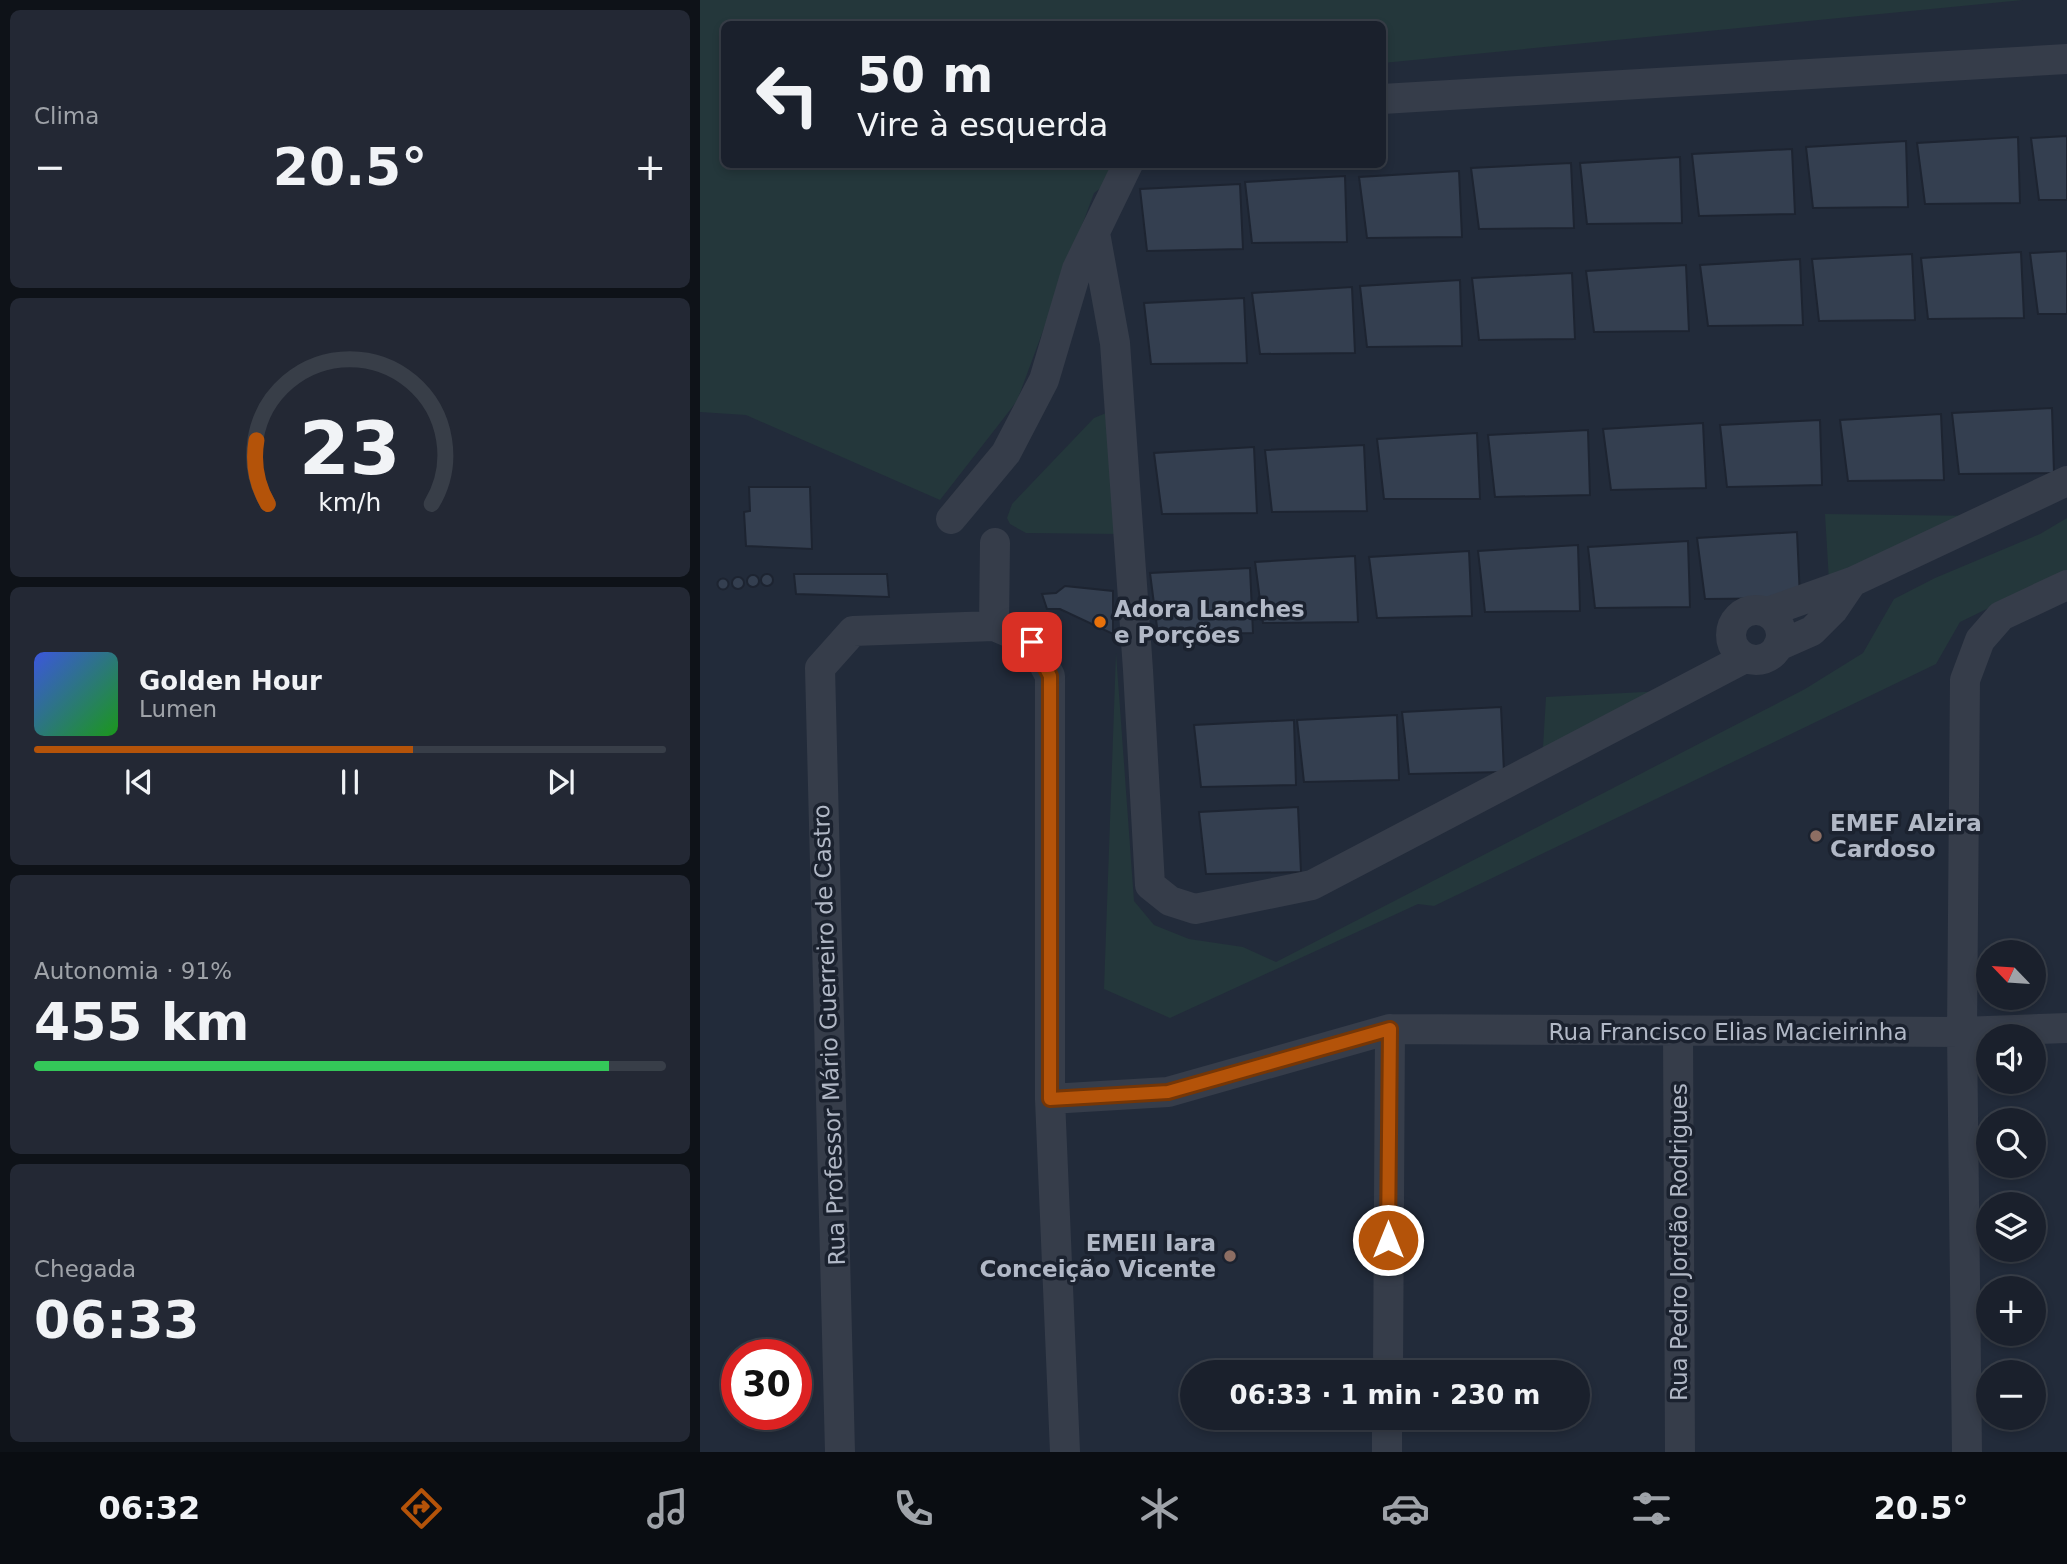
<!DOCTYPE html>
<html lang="pt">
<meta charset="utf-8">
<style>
body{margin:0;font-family:"DejaVu Sans",sans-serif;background:#232834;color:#f1f3f6;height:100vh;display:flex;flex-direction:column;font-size:26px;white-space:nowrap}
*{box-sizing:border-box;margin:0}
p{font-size:23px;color:#9fa3a9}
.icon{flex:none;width:38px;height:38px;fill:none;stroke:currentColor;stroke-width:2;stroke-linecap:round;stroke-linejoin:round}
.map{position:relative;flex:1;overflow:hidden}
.drawer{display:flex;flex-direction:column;gap:10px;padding:10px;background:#0e1218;width:700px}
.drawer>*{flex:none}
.banner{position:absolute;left:21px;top:21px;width:665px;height:147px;border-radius:10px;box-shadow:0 4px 10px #0003,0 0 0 2px #383e48;background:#1a202c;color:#f1f3f6;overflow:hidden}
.needle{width:46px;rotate:295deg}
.fabs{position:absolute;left:1276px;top:940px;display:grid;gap:14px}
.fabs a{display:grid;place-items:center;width:70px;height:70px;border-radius:50%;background:#1a202c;box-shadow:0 4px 10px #0003,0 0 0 2px #383e48;font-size:35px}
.speed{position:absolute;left:21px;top:1339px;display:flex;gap:14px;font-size:35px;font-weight:700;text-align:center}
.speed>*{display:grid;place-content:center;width:91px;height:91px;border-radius:50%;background:#1a202c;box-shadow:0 4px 10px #0003,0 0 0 2px #383e48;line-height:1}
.speed .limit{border:10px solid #d22;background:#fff;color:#111}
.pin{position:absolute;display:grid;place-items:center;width:60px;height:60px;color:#fff;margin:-30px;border-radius:14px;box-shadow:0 4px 10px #0006}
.me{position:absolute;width:77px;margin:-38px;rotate:0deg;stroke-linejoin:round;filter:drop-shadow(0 0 5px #0008)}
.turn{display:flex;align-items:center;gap:24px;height:147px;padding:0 21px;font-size:32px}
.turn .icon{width:91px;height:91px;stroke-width:2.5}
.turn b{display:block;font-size:49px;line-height:60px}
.big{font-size:52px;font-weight:700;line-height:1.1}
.drawer .tile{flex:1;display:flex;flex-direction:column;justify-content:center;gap:10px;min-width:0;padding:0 24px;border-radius:10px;background:#232834}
.drawer .dial{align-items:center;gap:0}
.dial svg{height:182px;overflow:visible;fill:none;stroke:#383e48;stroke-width:7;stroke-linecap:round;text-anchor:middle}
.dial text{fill:#f1f3f6;stroke:none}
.song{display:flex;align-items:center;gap:21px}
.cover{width:84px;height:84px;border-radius:10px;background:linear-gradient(135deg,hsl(230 70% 55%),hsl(120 70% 35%))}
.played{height:7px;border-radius:4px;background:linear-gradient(90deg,#b45309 60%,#383e48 60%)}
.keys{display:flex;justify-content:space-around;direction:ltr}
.heat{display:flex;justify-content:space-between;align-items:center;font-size:38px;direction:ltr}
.charge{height:10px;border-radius:5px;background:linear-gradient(90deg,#34c759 91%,#383e48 0)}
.trip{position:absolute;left:480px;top:1360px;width:410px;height:70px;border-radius:35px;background:#1a202c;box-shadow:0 4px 10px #0003,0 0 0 2px #383e48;font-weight:700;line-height:70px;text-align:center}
.menu{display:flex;height:112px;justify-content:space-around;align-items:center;background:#0a0d12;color:#9fa3a9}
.menu .icon{width:49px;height:49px}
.menu .current{color:#b45309}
.menu b{font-size:32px;color:#f1f3f6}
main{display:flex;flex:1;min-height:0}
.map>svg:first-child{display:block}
.green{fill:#24373b}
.building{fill:#343f50;stroke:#1d2431;stroke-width:2}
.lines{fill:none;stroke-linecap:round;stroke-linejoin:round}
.minor{stroke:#363d4a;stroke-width:30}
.route-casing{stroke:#753606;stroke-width:18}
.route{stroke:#b45309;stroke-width:12}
.food-dot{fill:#e8710a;stroke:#1b222f;stroke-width:2.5}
.education-dot{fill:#8d6e63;stroke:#1b222f;stroke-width:2.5}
.labels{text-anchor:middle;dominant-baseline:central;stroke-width:7;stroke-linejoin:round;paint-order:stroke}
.poi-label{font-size:23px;font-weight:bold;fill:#b1b8c6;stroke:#1b222f;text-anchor:start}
.street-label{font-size:23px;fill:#b1b8c6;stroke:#1b222f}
</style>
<main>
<section class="drawer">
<div class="tile"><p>Clima</p>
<div class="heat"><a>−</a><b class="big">20.5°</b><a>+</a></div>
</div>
<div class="tile dial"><svg viewBox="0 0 100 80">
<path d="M14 69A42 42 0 1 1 86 69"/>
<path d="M14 69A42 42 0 0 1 9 41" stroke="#b45309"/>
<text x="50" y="56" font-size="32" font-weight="700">23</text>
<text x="50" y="72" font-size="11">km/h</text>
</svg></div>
<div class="tile">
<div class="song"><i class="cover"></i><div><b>Golden Hour</b><p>Lumen</p></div></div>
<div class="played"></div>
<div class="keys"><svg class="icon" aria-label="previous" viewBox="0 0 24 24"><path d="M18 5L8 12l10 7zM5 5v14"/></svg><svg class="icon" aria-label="pause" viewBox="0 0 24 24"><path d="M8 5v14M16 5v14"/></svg><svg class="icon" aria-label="next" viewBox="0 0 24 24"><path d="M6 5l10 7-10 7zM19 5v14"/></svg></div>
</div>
<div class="tile"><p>Autonomia · 91%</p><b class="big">455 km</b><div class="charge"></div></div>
<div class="tile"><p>Chegada</p><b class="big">06:33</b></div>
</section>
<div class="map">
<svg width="1367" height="1452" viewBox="0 0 1367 1452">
<rect width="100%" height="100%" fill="#222b3a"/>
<path class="green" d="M0 0H1323L683 63 682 24H24V164L431 165 394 193 317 401 240 500 46 415 0 412Z
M406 413 420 534 326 533 310 524 307 518 312 504 394 418Z
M1125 514 1279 516 1129 581Z
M1367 518V570L1260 622 1236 664 734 906 718 904 470 1018 404 989 416 653 434 901 454 925 489 939 543 947 576 962 1105 689 1163 653 1194 599 1235 578 1340 534Z
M984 690 842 764 846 697Z"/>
<path class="building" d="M1367 136V200H1339L1331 138Z
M1318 137 1320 203 1225 204 1217 143Z
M1206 141 1208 207 1113 208 1106 147Z
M1092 149 1095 214 999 216 992 154Z
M980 157 982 223 887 224 880 163Z
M871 163 874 228 779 229 771 168Z
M759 171 762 237 667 238 659 177Z
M645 176 647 242 552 243 545 182Z
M540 184 543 249 447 251 440 189Z
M1367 251V314H1338L1330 253Z
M1321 252 1324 318 1228 319 1221 258Z
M1212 254 1215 320 1119 321 1112 259Z
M1100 259 1103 325 1008 326 1000 265Z
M986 265 989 331 894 332 886 271Z
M872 273 875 339 779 340 772 278Z
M760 280 762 346 667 347 660 286Z
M652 287 655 353 560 354 552 293Z
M544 298 547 363 451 364 444 303Z
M1352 408 1354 473 1259 474 1252 413Z
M1241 414 1244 480 1148 481 1140 420Z
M1120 420 1122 485 1027 487 1020 425Z
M1003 423 1006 488 911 490 903 429Z
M888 430 890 495 795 497 788 435Z
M777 433 780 499H684L677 439Z
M664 445 667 511 572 512 565 450Z
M554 447 557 513 462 514 454 453Z
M49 487H110L112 549 46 546 44 512 50 511Z
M1097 532 1100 598 1005 599 997 538Z
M988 541 990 607 895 608 888 547Z
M878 545 880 611 785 612 778 551Z
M769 551 772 616 677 618 669 557Z
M655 556 658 622 563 623 555 562Z
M550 568 553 633 458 635 450 573Z
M94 574H187L189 597 96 594Z
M61 580a6 6 0 1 1 12 0a6 6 0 1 1-12 0Z
M47 581a6 6 0 1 1 12 0a6 6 0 1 1-12 0Z
M32 583a6 6 0 1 1 12 0a6 6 0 1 1-12 0Z
M17.5 584a5.5 5.5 0 1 1 11 0a5.5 5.5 0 1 1-11 0Z
M365 586 413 591V634L360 609H347L342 594 356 593Z
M801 707 804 772 709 774 702 712Z
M697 715 699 780 604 782 597 720Z
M594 720 596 785 501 787 494 725Z
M598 807 601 872 506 874 499 812Z"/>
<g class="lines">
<path class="minor" d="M682 99 1367 59
M395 233 415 343 438 670 450 885 470 901 495 909 612 885 1045 658
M251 519 306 453 344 380 377 269 428 164
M1031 635a25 25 0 1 1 50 0a25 25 0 1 1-50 0Z
M1068 612 1152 582 1367 481
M294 626 295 543
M1078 646 1112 631 1133 610 1152 582
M978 1032 980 1452
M350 1099 468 1092 690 1029 1262 1032 1367 1028
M688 1372 690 1029
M140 1452 120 668 153 631 294 626 332 642 350 676V1099L365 1452
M687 1452V1418
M1267 1452 1262 1032 1265 680 1280 640 1301 616 1367 585"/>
</g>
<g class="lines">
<defs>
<path id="route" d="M332 642 350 676V1099L468 1092 690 1029 688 1240"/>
</defs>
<use href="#route" class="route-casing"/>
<use href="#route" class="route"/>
</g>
<circle class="food-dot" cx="400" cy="622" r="7"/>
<g class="education-dot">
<circle cx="1116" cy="836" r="7"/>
<circle cx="530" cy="1256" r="7"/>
</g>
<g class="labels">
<g class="poi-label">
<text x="414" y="609">Adora Lanches<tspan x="414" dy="26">e Porções</tspan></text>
<text x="1130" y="823">EMEF Alzira<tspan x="1130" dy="26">Cardoso</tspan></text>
<text x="516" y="1243" text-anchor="end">EMEII Iara<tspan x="516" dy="26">Conceição Vicente</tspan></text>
</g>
<g class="street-label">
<text x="1028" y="1032">Rua Francisco Elias Macieirinha</text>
<text transform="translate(129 1035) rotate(-92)">Rua Professor Mário Guerreiro de Castro</text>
<text transform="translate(979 1242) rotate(-90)">Rua Pedro Jordão Rodrigues</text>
</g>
</g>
</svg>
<div class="fabs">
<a><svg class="needle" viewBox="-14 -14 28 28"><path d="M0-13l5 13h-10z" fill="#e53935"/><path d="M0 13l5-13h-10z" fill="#9fa3a9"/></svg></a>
<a><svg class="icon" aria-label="sound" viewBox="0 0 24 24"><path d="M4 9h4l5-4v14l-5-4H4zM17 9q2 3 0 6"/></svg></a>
<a><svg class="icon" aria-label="search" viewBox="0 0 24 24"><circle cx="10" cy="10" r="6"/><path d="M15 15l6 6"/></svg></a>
<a><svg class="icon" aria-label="layers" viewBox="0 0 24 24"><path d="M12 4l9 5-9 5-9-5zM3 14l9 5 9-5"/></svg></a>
<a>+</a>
<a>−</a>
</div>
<div class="speed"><div class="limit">30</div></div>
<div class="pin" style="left:332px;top:642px;background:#d93025"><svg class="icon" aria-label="arrive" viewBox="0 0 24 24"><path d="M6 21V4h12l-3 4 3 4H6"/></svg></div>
<svg class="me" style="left:688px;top:1240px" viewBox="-20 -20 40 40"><circle r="17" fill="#b45309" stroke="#fff" stroke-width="3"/><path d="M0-11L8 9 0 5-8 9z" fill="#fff"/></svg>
<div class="trip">06:33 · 1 min · 230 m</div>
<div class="banner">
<div class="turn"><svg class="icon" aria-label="left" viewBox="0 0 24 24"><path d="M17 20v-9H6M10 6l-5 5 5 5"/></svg><div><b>50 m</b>Vire à esquerda</div></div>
</div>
</div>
</main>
<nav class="menu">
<b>06:32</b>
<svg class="icon current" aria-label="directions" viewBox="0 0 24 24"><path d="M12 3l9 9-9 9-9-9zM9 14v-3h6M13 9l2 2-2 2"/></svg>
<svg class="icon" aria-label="music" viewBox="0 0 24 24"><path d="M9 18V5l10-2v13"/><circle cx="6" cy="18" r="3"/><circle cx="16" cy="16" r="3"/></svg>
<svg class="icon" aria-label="phone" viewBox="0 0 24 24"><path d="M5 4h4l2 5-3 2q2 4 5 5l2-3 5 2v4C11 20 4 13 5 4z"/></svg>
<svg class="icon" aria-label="climate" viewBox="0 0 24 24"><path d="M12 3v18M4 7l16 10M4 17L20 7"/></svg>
<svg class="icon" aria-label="car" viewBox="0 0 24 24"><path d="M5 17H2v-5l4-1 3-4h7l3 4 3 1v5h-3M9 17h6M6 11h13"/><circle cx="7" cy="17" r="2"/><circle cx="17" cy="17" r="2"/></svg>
<svg class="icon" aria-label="filters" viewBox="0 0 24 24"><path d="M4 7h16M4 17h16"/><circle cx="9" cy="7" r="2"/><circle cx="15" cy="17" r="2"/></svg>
<b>20.5°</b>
</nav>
